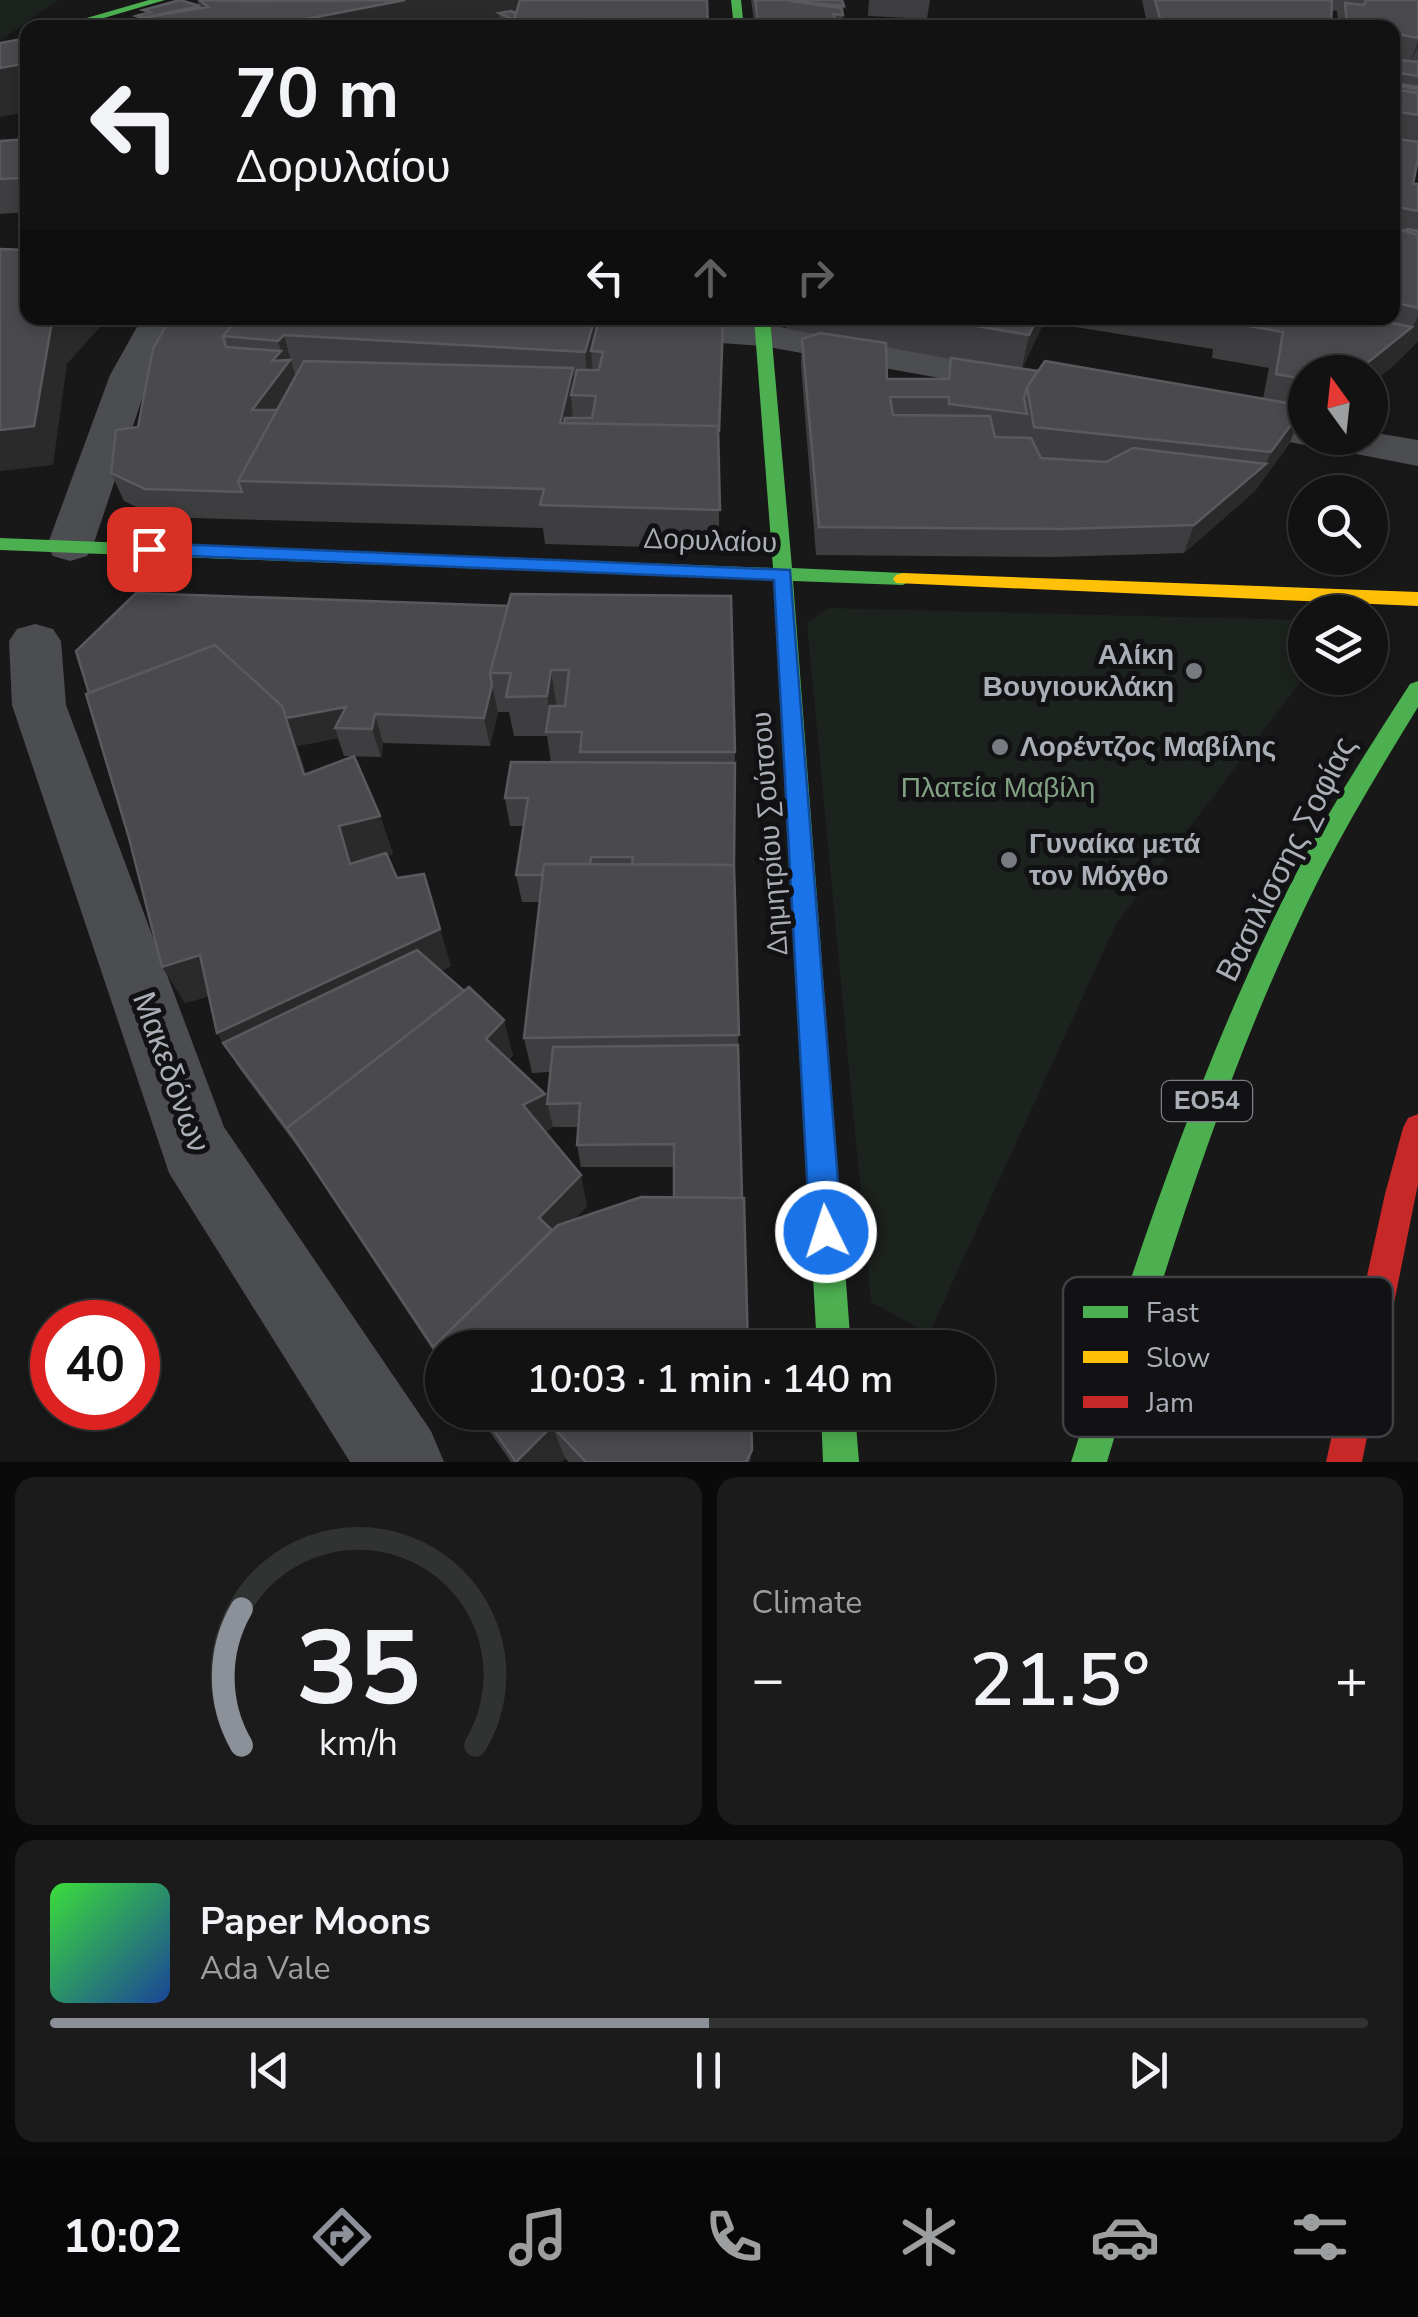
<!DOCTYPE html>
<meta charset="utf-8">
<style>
body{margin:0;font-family:"Nunito Sans",sans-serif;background:#1b1b1b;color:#f1f3f6;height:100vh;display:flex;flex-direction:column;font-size:38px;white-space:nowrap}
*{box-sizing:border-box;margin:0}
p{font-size:32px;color:#9c9e9f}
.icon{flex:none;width:55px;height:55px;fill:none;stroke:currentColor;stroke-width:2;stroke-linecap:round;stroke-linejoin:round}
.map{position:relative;height:1462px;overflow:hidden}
.sheet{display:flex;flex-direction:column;gap:15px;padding:15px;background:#0a0a0a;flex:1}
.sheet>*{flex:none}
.guide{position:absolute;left:20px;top:20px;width:1380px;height:305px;border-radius:20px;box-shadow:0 5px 15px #0003,0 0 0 2px #313232;background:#121212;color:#f1f3f6;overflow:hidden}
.needle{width:65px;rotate:345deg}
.fabs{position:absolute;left:1288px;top:355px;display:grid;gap:20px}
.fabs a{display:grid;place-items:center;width:100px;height:100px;border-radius:50%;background:#121212;box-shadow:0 5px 15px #0003,0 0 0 2px #313232;font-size:50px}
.speed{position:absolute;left:30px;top:1300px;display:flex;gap:20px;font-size:50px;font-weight:700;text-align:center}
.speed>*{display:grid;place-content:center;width:130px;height:130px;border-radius:50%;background:#121212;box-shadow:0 5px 15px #0003,0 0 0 2px #313232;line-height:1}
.speed .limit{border:15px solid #d22;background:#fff;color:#111}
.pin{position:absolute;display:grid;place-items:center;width:85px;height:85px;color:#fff;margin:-42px;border-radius:20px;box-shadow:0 5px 15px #0006}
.me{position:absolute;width:110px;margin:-55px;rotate:356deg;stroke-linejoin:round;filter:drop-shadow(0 0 8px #0008)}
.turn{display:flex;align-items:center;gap:35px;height:210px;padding:0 50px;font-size:45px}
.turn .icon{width:130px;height:130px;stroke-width:2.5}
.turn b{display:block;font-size:70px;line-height:85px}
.lanes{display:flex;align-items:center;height:95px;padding:0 50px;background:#0003;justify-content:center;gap:50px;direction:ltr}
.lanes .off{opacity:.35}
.big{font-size:75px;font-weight:600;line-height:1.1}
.sheet .card{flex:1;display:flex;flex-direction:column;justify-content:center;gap:15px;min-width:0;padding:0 35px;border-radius:20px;background:#1b1b1b}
.sheet .dial{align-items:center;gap:0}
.dial svg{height:260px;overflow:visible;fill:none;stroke:#313232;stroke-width:7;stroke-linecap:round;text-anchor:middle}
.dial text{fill:#f1f3f6;stroke:none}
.song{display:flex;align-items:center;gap:30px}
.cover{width:120px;height:120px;border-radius:15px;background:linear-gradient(135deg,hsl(120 70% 55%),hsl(220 70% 35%))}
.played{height:10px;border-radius:5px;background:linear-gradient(90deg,#8c9099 50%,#313232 50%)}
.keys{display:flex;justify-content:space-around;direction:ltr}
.heat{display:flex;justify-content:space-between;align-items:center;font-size:55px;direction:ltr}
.sheet .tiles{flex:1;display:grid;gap:15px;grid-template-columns:1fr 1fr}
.card:last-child{grid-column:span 2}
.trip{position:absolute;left:425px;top:1330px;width:570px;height:100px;border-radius:50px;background:#121212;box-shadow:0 5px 15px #0003,0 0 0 2px #313232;font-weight:600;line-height:100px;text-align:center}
.dock{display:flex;height:160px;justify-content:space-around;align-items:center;background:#070707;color:#9c9e9f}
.dock .icon{width:70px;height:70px}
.dock .on{color:#8c9099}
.dock b{font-size:45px;color:#f1f3f6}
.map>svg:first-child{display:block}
.green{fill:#1c221d}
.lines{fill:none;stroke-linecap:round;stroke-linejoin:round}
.street{fill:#4c4d50;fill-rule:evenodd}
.fast{fill:#4caf50;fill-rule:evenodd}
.slow{fill:#ffc107;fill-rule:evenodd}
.jam{fill:#c62828;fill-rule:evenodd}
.wall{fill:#3e3e41;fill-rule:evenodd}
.shaded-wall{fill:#2a2a2b}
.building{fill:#4a4a4e;stroke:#595a5e;stroke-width:2.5}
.route{fill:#1a73e8;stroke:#114b97;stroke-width:2.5}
.poi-dot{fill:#777a7f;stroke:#121214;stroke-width:4}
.labels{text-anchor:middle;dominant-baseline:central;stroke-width:10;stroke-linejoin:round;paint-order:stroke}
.shield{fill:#121214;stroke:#7c7f86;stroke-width:2.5}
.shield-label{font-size:25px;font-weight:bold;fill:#aaaeb7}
.street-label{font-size:28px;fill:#aaaeb7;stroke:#121214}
.poi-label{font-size:28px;font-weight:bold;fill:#aaaeb7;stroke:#121214;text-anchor:start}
.park-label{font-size:28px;fill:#82a184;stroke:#121214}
.near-street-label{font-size:32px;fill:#aaaeb7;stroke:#121214}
.key{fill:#121214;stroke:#404145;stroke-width:2.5}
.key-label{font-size:28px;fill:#aaaeb7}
</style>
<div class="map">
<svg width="1418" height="1462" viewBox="0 0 1418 1462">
<rect width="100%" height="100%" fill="#181818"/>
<path class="green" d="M0 0H58L0 41Z
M828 608 1305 620V676L1116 924 929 1334 871 1302 807 623Z"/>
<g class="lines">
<path class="street" d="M142 318H178L150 375 93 546 87 556 70 561 53 556 47 546 110 375Z
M500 318H672L763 324 1022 369 1036 373 1042 381 1036 389 1022 393 763 346 518 329 505 326Z
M1219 405 1305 419V438H1370V432L1418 440V466L1320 447 1317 442 1305 445 1204 426 1198 417 1204 408Z
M35 624 53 629 61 641 66 705 224 1127 431 1431 444 1462H350L169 1173 12 705 9 641 17 629Z"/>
<path class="fast" d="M149 0H165L70 28H52Z
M731 0H741L744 28H734Z
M754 318H770L792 568 903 573 913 579 903 585 793 581 851 1348H817L774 580 0 550V538L773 568Z
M1418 681V707C1385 761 1352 815 1323 871 1228 1058 1167 1262 1107 1462H1071C1136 1259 1202 1055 1300 866 1333 803 1372 743 1410 684Z
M821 1412H855L859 1462H823Z"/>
<path class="slow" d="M903 573 1418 592V606L896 583 893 579 896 575Z"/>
<path class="jam" d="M1418 1114V1184L1362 1462H1326L1385 1194 1403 1128 1408 1118Z"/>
</g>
<path class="wall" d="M197 0H707L708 28H509L501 24 483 28H135L134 24 138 23 136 16 145 14 143 10 201 8Z
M751 0H842L844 6 842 28H755Z
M869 0H930L927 19 868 16Z
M1142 0H1418V61H1412L1418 62V167L1416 166 1413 184H1418V341L1395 364 1370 385V372H1305V420L1300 419 1289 444 1255 491 1184 553 1055 557 816 555 801 365 802 339 817 334 786 329 785 318H1392V28H1336L1338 23 1337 11 1332 10 1331 28H1148ZM1044 322 1213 349 1212 358 1269 368 1263 399 1022 368ZM886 347 951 359 947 379H887Z
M28 139V212L0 214V141Z
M170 318 599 319 719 448V549L545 544 543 528 157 517 124 501 111 473 138 427Z
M508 606 735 752 734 865 742 1198 442 1348V1364L307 1160 239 1068 217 1033 209 996 185 1003 129 838 89 693ZM498 712H509L514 736H547L551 762 505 798 510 826H524L516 875 522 902H539L524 1038 532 1073 550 1072 547 1104 545 1094 509 1060 513 1055 441 971 451 966 397 878 387 856 393 854 380 816 306 774 297 746 338 738 344 756 381 757 383 743 490 746ZM553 1127H578L577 1145 581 1167H674V1197L575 1219 587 1206 545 1132Z
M476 1412H751L752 1450 750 1462H569L565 1458 561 1462H511Z"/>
<path class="shaded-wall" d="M405 0H547L540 16 499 13 501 24 483 28H259Z
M1418 42V47L1408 67Z
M28 63V112L0 117V68Z
M28 167V196L20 178Z
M1418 316V341L1395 364Z
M60 318H108L67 364 53 465 0 471V430L51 327Z
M595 318H599L601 345 591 351 593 372 588 389 585 352Z
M1037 318H1045L1044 322 1021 372 1029 335Z
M1412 327 1395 364 1370 385V372H1356Z
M284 335 298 386 261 437 252 410 272 361 281 351 278 341Z
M573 368 576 395H571L573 420 560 423Z
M1305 406 1289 444 1255 491 1184 553 1194 525 1266 464 1271 452Z
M551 670 557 709 553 732 547 696Z
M492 685 498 712 490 746 484 718Z
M346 707 335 728 338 738 297 746 319 814 304 775 286 718Z
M375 714 383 743 381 757 372 729Z
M380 816 393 854 353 865 350 864 339 826Z
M424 874 451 966 241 1067 217 1033Z
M200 955 221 992 185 1003 162 967Z
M504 1020 513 1055 496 1073 486 1039Z
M545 1094 553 1127 532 1138 523 1105Z
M581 1175 587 1206 547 1248 539 1218Z
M552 1426 565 1458 561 1462H516Z"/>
<path class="building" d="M180 0 200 6 143 18 136 16 150 12 143 10Z
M200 0 242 1 405 0 259 28H137L134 24 145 22 140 18 208 7Z
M520 0H707L708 28H634L635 19H587L585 28H512Z
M755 0H842L844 6 790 1 841 8 843 15 833 14 835 20 758 22Z
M1155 0H1332L1331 28H1275L1250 25V28L1162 26Z
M1366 0H1418V38L1392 33V28H1358L1347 26 1345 3 1364 5Z
M511 11 516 13 514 20 499 13Z
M51 24 72 28H44Z
M28 38V63L0 68V43Z
M1392 59 1418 62V76L1392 72Z
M1392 83 1418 87V89L1392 85Z
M1392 85 1418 89V93L1392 89Z
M1392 89 1418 93V115L1392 111Z
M1392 138 1418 142V159L1413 184H1418V211L1392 206Z
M28 139V167L20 178 0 179V141Z
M1392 227 1418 235V308L1392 302Z
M1407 229 1418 231V235L1405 231Z
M0 249 28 250V318H60L51 327 34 426 0 430Z
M170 318H239L223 336 226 347 281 351 272 361 290 360 252 410H277L238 481 242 492 145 489 111 473 116 430 138 427 153 349Z
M239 318H595L585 352 284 335 278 341 223 336Z
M868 318H888V321Z
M930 318H1037L1029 335Z
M1226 318H1367L1412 327 1356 372H1305V379L1276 374 1283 332 1225 322Z
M599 319 723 322 719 432 718 426 564 423 565 418H592L596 396 571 395 577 370H599L603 352 591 351Z
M820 333 886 343 887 379H949L951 358 1038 371 1027 387 1024 398 1027 414 949 404V397H890L893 415 990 416 995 437 1031 438 1041 458 1106 462 1133 448 1266 464 1194 525 1062 529 819 527 802 339Z
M304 361 573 368 560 423 718 426 720 510 540 505 544 489 238 481Z
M1045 361 1305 406 1271 452 1034 427 1027 387Z
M136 593 508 606 490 673 492 685 484 718 375 714 372 729 335 728 346 707 286 718 282 706 215 645 89 693 76 651Z
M511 594 731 596 735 752H580L582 732H546L550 706H565L569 670H551L547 696 506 697 511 673H490Z
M215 645 282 706 304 775 354 756 380 816 339 826 350 864 386 853 397 878 424 874 440 929 217 1033 200 955 162 967 129 838 86 694Z
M511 762 735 763 734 865 632 864 633 857H591L590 864H544L542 875H516L528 798H505Z
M544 864 734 865 739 1035 524 1038Z
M417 950 464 991 287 1128 293 1137 223 1043Z
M469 987 504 1020 486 1039 545 1094 523 1105 581 1175 539 1218 552 1230 434 1346 441 1359 287 1128Z
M738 1045 742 1198 674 1197V1144L577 1145 580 1103 547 1104 553 1047Z
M641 1197 744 1198 748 1348H442V1359L434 1346 558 1225Z
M481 1412H751L752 1450 746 1462H586L552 1426 516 1462Z"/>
<path class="route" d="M149 543 790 570 842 1232 838 1243 826 1247 815 1243 810 1232 774 580 142 554 139 549Z"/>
<g class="poi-dot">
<circle cx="1194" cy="671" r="10"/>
<circle cx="1000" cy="747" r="10"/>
<circle cx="1009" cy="860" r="10"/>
</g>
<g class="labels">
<rect class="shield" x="1162" y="1081" width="90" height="40" rx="8"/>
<g class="shield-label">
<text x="1207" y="1101">ΕΟ54</text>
</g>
<g class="street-label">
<text transform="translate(710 541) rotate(2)">Δορυλαίου</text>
<text transform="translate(770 834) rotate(-94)">Δημητρίου Σούτσου</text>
</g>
<g class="poi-label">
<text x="1174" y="655" text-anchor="end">Αλίκη<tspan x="1174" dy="32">Βουγιουκλάκη</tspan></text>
<text x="1020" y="747">Λορέντζος Μαβίλης</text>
<text x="1029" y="844">Γυναίκα μετά<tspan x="1029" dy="32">τον Μόχθο</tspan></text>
</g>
<g class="park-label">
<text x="998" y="788">Πλατεία Μαβίλη</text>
</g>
<g class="near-street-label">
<text transform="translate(1286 859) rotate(-63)">Βασιλίσσης Σοφίας</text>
<text transform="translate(171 1072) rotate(70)">Μακεδόνων</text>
</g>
</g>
<rect x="1063" y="1277" width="330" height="160" rx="15" class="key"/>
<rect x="1083" y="1306" width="45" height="12" fill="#4caf50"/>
<rect x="1083" y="1351" width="45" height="12" fill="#ffc107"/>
<rect x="1083" y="1396" width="45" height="12" fill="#c62828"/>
<g class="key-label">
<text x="1146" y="1322">Fast</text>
<text x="1146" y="1367">Slow</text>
<text x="1146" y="1412">Jam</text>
</g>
</svg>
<div class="fabs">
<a><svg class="needle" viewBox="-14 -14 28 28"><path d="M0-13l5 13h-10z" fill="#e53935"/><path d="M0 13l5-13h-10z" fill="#9c9e9f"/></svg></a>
<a><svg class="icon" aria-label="search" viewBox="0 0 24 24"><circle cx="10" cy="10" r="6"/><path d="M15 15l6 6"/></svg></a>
<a><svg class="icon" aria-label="layers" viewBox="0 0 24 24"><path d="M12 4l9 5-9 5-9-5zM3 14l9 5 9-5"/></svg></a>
</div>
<div class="speed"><div class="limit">40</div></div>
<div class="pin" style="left:149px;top:549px;background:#d93025"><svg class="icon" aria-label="arrive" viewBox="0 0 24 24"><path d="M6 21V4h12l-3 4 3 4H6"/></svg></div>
<svg class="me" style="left:826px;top:1232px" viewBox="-20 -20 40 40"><circle r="17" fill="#1a73e8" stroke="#fff" stroke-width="3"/><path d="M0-11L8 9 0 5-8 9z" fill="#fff"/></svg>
<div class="trip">10:03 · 1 min · 140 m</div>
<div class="guide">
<div class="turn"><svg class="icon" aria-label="left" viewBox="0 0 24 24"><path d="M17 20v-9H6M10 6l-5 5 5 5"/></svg><div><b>70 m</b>Δορυλαίου</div></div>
<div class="lanes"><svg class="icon" aria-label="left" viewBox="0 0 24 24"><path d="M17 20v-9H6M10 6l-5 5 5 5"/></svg><svg class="icon off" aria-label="ahead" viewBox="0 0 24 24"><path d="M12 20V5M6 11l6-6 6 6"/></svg><svg class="icon off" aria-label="right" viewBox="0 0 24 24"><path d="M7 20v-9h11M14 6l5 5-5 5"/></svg></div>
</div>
</div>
<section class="sheet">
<div class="tiles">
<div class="card dial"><svg viewBox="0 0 100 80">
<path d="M14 69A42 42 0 1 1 86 69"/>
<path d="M14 69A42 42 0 0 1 14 27" stroke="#8c9099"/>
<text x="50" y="56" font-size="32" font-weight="700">35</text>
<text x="50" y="72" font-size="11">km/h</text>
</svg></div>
<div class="card"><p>Climate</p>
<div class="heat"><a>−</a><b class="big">21.5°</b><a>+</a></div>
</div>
<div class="card">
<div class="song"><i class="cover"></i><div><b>Paper Moons</b><p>Ada Vale</p></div></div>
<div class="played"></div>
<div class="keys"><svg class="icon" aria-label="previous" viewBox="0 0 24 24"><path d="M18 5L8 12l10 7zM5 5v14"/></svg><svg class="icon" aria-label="pause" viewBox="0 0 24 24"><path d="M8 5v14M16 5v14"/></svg><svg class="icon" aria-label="next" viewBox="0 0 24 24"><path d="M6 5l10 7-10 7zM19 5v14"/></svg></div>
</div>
</div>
</section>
<nav class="dock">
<b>10:02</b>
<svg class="icon on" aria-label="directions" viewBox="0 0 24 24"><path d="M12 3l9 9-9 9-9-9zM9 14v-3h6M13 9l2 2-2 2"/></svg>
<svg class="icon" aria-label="music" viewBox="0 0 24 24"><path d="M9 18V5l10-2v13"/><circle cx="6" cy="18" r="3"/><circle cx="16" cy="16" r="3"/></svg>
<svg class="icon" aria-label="phone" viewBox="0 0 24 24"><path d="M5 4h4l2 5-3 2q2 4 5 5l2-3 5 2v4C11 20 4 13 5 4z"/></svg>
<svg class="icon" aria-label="climate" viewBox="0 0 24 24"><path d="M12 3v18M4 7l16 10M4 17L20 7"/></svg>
<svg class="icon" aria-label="car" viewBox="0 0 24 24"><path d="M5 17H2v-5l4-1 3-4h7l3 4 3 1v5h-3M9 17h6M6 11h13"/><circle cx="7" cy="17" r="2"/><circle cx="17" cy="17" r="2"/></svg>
<svg class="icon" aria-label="filters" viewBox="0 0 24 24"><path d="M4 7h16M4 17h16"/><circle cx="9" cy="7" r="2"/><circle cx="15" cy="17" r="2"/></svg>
</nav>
